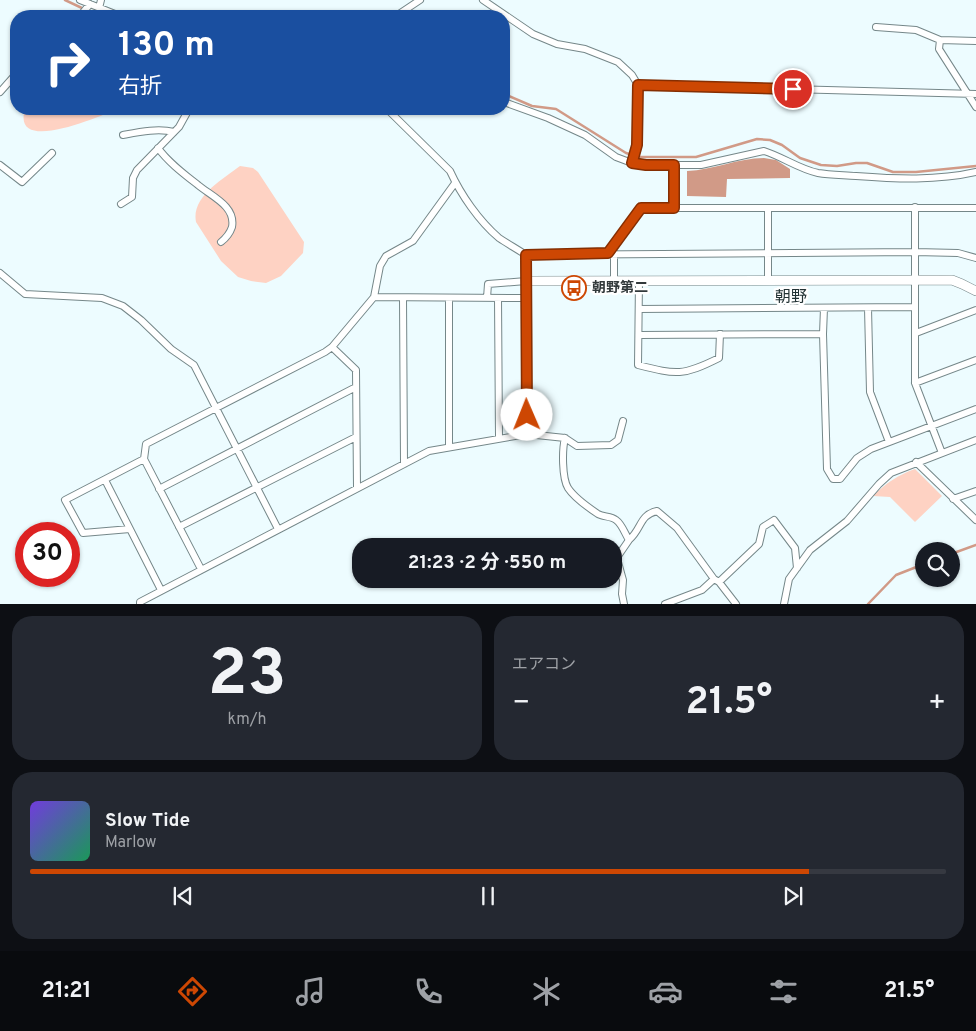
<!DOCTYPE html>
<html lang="ja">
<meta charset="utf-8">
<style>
body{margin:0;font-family:Overpass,"Noto Sans JP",sans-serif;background:#242831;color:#f1f3f6;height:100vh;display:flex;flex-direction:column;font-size:19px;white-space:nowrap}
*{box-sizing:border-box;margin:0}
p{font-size:16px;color:#9ea1a6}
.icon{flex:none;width:28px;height:28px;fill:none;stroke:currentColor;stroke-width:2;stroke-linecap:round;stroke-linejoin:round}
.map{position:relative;height:604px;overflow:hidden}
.panel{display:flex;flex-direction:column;gap:12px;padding:12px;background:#0d0f14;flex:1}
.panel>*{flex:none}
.top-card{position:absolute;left:10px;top:10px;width:500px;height:105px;border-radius:20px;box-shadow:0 1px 4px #0004;background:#1a4fa0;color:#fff;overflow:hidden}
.controls{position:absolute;left:915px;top:542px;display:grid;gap:10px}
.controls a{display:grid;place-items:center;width:45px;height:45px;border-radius:50%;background:#171b24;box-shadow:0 1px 4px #0004;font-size:25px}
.speed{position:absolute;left:15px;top:522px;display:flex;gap:10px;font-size:25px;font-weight:700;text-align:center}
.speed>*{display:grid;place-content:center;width:65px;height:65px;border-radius:50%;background:#171b24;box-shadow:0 1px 4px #0004;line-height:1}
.speed .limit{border:8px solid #d22;background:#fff;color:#111}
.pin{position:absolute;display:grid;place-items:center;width:42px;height:42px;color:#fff;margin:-21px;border:2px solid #fff;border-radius:50%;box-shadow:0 1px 5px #0007}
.me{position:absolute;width:55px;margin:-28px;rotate:359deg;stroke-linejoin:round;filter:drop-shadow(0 0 4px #0008)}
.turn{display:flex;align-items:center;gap:18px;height:105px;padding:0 25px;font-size:22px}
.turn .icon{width:65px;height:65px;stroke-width:2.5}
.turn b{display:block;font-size:35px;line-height:42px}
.big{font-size:38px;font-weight:700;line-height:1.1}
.panel .card{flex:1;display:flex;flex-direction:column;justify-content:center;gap:8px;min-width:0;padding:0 18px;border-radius:20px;background:#242831}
.panel .dial{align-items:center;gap:0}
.dial b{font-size:65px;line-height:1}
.song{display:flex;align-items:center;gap:15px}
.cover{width:60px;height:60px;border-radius:8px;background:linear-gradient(135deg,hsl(260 70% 55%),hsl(150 70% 35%))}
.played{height:5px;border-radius:2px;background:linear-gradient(90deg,#cd4703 85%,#363941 85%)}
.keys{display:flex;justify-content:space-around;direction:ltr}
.heat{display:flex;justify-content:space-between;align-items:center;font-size:28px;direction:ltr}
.panel .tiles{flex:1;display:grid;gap:12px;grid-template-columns:1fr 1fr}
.card:last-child{grid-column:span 2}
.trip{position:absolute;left:352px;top:538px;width:270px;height:50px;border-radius:20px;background:#171b24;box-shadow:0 1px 4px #0004;font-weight:700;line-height:50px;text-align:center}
.tab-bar{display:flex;height:80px;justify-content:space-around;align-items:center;background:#090b0e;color:#9ea1a6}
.tab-bar .icon{width:35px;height:35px}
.tab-bar .selected{color:#cd4703}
.tab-bar b{font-size:22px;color:#f1f3f6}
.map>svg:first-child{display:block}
.green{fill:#fed2c3}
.water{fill:#d19a87}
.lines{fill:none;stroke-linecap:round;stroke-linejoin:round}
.stream{stroke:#d19a87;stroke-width:2.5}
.street-casing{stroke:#758789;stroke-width:8}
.secondary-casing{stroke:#758789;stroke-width:10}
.street{stroke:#fff;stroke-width:6}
.secondary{stroke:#fff;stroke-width:9}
.route-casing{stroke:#852e02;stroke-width:12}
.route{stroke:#cd4703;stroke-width:9}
.labels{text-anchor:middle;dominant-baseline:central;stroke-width:4.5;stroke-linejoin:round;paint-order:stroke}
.poi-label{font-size:14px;font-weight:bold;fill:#32393b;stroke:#fff;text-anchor:start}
.quarter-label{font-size:16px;fill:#223234;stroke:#fff}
</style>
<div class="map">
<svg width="976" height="604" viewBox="0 0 976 604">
<rect width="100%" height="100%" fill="#edfcff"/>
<path class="green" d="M25 109H118C102 115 11 156 25 109Z
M240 166 253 168 258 172 304 242 303 253 281 276 266 283 251 281 238 277 221 261 196 222C191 197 223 179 240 166Z
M915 469 942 496 915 522 890 497 873 496C886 483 898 475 915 469Z"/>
<path class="water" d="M764 158 776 160 790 169V178L727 179 726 197 687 196V171C713 170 738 158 764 158Z"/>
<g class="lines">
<path class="stream" d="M65 0 99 16
M504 94 532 106 556 109 626 153 639 157H696L757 139 770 140 782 145 800 158 821 165 837 166 856 163H867L893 172H916L976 166
M951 554 976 545
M868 604 896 575 924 564"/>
<defs>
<path id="street" d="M80 0 115 14 126 16
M483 0 533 34 557 44 585 49 618 62 632 75 638 85 637 145 632 163
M99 8 101 0
M80 16 90 4
M396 16 420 0
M876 27 916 30 940 40
M976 41 940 40 939 49 976 107
M638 85 976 94
M0 92 16 74
M504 102 548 118 585 135 616 157 632 163 646 165H701L764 151C783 157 799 169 818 173 830 175 844 175 856 176 896 179 937 181 976 172
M387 109 450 171C461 195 479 221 499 238 508 244 517 249 526 255L915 252 958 253 976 258
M123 135C139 132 158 128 174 132
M158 148C168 162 184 174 198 185 211 196 236 206 232 227 230 233 226 238 221 242
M0 165 22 182 52 153
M121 204 132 197 133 178 137 170 179 127 189 109
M915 207V383L942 453
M674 208V165
M768 208V281
M608 253 641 208H976
M614 253V281
M526 255 527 434
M0 273 25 294 102 298 123 306 141 320 171 349 194 365 278 529
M639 281 638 365C677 375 683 376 719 358L720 334
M374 297 525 298
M403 298 404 464
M487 298 488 284 526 281
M498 298 499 438
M824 308 823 334 827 469 833 479H840L857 458 871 449 976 409
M868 308 870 392 889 442
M639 309 915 307
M916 333 976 310
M639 335 823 334
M332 347 356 370 357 488
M915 383 976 360
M565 438 577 446 611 445 618 440 623 421
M449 446V298
M144 459 65 500 83 533 130 529 161 590
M916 462 976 520
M105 480 130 529
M159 489 356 387
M953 499 976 491
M179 527 356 437
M201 569 144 459 146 444 325 352 332 347 374 297 380 266 386 256 413 241 455 183
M719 582 759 544 763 527 774 520 795 548 797 568
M140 604V602L429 451 527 434 565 438C562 450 562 478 568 488 574 497 589 508 598 514 603 517 611 516 616 520 622 524 625 534 629 540 642 529 639 515 657 511L677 528 714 579 719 582 736 604
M624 604 622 594 623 580 618 562V556L629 540
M665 604 702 590 714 579
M784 604 789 579 810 550 847 521 879 484 891 473 976 440"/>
<path id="secondary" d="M526 281 952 280 962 284 976 291"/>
</defs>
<use href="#street" class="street-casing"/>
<use href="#secondary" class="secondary-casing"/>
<use href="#street" class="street"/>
<use href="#secondary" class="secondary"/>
</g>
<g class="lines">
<defs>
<path id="route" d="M527 415 526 255 608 253 641 208H674V165H646L632 163 637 145 638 85 793 89"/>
</defs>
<use href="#route" class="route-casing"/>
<use href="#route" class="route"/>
</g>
<defs>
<symbol id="bus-ring" viewBox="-11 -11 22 22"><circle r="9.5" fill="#fff" stroke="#cd4703" stroke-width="1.5"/><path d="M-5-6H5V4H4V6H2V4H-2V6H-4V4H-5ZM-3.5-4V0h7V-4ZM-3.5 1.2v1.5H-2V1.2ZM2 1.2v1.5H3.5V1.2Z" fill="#cd4703"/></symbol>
</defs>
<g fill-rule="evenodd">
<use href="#bus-ring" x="560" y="274" width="28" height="28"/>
</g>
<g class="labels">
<g class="poi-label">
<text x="592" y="288">朝野第二</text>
</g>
<g class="quarter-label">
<text x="791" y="298">朝野</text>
</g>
</g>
</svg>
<div class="controls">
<a><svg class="icon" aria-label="search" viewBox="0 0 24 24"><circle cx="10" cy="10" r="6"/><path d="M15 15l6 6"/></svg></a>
</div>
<div class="speed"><div class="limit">30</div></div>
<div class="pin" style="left:793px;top:89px;background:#d93025"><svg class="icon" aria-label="arrive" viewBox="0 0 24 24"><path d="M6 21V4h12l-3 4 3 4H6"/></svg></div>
<svg class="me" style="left:527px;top:415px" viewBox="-20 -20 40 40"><circle r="19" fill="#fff"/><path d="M0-13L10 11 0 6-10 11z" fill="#cd4703"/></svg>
<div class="trip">21:23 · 2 分 · 550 m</div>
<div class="top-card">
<div class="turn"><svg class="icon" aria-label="right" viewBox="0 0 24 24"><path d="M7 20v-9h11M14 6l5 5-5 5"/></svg><div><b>130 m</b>右折</div></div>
</div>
</div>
<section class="panel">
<div class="tiles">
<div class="card dial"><b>23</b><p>km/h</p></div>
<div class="card"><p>エアコン</p>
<div class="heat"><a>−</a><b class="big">21.5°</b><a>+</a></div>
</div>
<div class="card">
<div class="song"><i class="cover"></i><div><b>Slow Tide</b><p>Marlow</p></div></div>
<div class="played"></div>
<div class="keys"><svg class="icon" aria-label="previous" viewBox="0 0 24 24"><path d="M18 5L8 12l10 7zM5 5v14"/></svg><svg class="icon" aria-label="pause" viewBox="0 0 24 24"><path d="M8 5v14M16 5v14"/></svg><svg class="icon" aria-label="next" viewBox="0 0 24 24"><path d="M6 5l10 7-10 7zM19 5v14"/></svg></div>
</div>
</div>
</section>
<nav class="tab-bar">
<b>21:21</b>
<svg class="icon selected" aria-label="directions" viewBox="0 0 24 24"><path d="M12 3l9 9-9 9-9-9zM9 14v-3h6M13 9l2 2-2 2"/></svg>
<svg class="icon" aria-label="music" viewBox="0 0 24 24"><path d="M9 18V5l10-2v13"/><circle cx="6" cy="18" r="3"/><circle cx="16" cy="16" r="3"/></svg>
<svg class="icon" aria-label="phone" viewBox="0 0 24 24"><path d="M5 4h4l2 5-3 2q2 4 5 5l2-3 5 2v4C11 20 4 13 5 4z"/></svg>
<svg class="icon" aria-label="climate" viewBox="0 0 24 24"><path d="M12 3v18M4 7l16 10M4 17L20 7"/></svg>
<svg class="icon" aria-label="car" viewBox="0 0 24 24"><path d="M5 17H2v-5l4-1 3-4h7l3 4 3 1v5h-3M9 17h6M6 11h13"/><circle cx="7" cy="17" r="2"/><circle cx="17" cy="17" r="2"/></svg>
<svg class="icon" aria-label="filters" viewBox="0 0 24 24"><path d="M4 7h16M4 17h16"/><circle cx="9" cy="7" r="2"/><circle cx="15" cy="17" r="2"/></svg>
<b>21.5°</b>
</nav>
